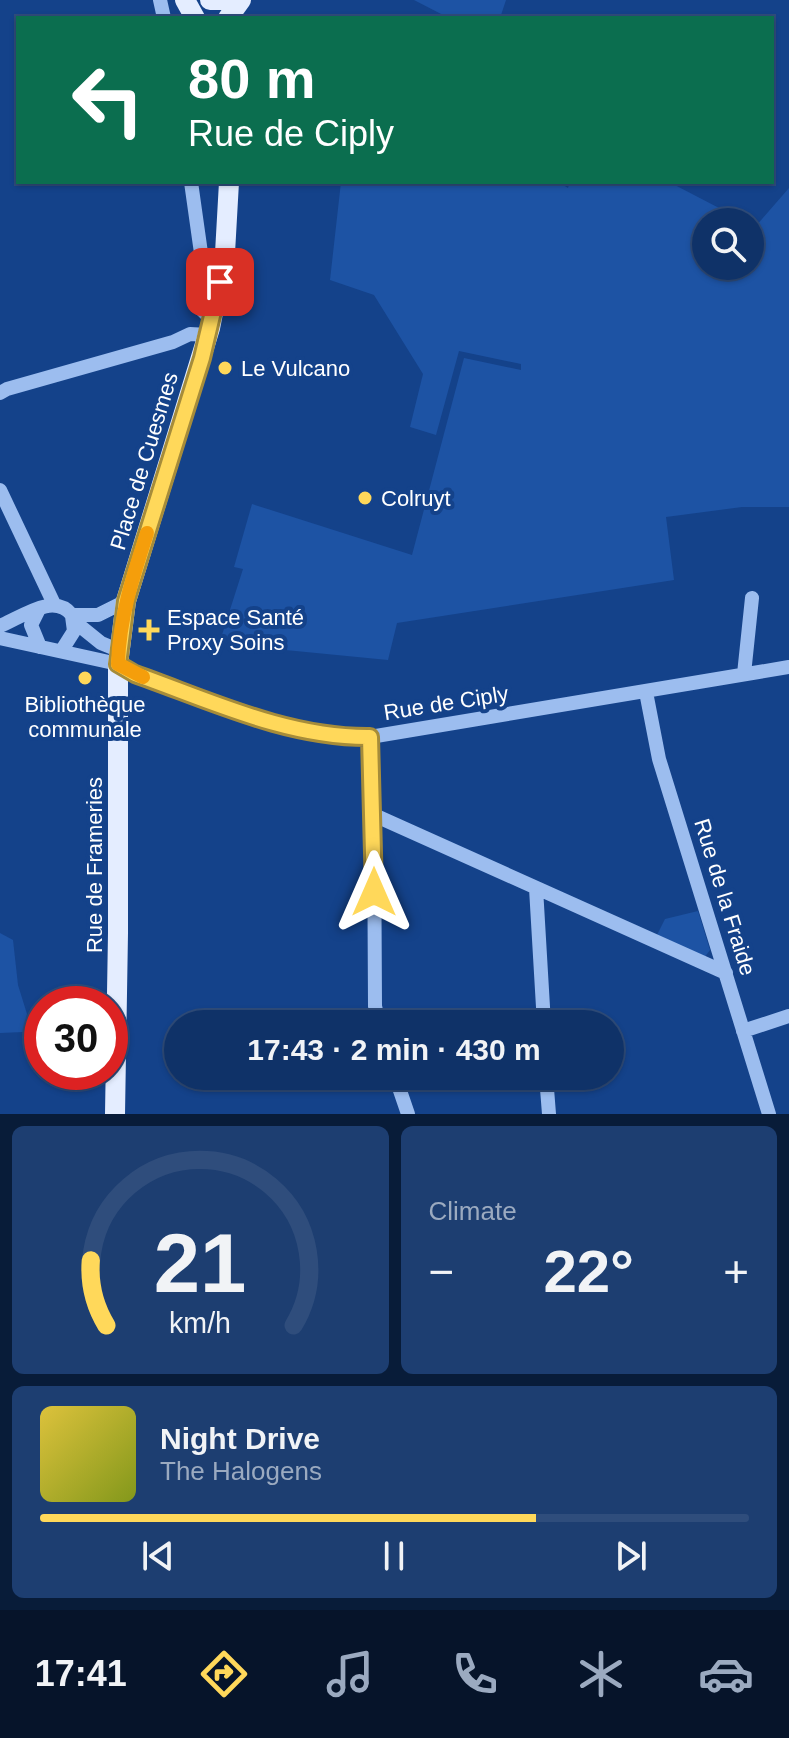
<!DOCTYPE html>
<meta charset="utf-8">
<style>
body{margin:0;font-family:Helvetica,sans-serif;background:#1d3e71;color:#f1f3f6;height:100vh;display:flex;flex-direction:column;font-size:30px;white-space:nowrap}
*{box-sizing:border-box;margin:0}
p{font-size:26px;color:#9baac0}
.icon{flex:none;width:44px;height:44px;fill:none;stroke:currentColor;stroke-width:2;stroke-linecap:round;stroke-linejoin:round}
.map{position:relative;height:1114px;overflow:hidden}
.drawer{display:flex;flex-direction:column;gap:12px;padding:12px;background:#081c39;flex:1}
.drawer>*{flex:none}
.banner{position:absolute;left:16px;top:16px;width:758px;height:168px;border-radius:0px;box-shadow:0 2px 6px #0004,0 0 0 2px #2f4d7c;background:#0b6e4f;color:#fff;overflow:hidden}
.controls{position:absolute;left:692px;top:208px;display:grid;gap:16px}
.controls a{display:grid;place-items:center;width:72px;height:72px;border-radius:50%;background:#0f3268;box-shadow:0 2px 6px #0004,0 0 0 2px #2f4d7c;font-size:40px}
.speed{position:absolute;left:24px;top:986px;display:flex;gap:16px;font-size:40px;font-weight:700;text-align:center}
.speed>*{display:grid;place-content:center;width:104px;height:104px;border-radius:50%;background:#0f3268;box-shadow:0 2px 6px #0004,0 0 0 2px #2f4d7c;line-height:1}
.speed .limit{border:12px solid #d22;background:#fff;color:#111}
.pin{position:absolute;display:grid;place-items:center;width:68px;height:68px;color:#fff;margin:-34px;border-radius:16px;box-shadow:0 4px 12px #0006}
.me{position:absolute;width:88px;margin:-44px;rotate:0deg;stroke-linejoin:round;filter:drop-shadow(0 0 6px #0008)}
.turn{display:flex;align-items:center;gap:28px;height:168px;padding:0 40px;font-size:36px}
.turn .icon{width:104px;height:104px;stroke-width:2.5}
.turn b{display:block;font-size:56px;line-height:68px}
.big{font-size:60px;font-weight:600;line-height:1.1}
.drawer .widget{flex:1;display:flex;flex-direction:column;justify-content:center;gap:12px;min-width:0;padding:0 28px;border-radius:12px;background:#1d3e71}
.drawer .dial{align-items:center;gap:0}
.dial svg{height:208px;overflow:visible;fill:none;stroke:#2f4d7c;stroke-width:7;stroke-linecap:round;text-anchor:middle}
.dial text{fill:#f1f3f6;stroke:none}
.song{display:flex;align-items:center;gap:24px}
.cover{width:96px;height:96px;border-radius:12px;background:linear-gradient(135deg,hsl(50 70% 55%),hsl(70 70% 35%))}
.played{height:8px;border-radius:4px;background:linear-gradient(90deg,#ffd85a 70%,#2f4d7c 70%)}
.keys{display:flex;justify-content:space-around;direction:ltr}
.heat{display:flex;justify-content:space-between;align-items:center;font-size:44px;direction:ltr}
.drawer .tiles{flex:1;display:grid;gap:12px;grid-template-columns:1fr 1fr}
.widget:last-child{grid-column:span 2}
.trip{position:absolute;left:164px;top:1010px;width:460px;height:80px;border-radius:40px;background:#0f3268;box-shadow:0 2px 6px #0004,0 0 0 2px #2f4d7c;font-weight:600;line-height:80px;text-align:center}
.dock{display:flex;height:128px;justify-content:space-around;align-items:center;background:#06142a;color:#9baac0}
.dock .icon{width:56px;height:56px}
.dock .active{color:#ffd85a}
.dock b{font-size:36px;color:#f1f3f6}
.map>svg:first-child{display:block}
.green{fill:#1d53a4}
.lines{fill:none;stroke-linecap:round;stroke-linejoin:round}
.minor{stroke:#9cbdef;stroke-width:14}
.major{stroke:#e4edff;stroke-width:20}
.route-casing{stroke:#a68c3a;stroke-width:20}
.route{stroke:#ffd85a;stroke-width:14}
.slow{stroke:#f59e0b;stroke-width:14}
.poi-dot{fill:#ffd85a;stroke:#14428a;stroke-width:3}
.labels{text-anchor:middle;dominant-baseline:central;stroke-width:8;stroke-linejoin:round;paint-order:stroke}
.poi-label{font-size:22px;fill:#fff;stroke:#14428a;text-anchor:start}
.street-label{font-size:22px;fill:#fff;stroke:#14428a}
</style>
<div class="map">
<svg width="789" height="1114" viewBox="0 0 789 1114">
<rect width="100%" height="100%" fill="#14428a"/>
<path class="green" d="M414 0H506L500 18 447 17Z
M341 182H558L568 188 570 182H669L746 222H706V266H750V224L755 227 789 188V507H742L666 517 674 580 397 623 388 660 265 648 221 638 243 569 234 567 252 504 412 555 464 358 521 370V364L459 351 436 435 410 427 423 374 374 295 330 280Z
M698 911 710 950 704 958 657 935 665 919Z
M0 933 13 940 18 985 27 1014 23 1032 0 1033Z"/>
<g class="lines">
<path class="minor" d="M160 0 164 18
M191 182 203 267 198 306 212 320
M0 393 7 389 173 342 190 334 208 335
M0 490 54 604
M39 609 31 625 40 647
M75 622 101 643 118 650
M0 626C22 617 54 592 72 615H98L126 601
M0 638 118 664 135 674C211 701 288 738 370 737L789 667
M62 650 74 631 72 616
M744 674 752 598
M646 692 659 759 769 1114
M370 737 374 815 375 1006 379 1024
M374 815 726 973
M536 888 544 1024
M743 1031 789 1016
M395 1076 408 1114
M546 1076 549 1114"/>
<path class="major" d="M185 0 195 18
M210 0H232
M228 18 241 0
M115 1114 118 933V664L126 601 210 328 225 253 229 182"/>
</g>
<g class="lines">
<defs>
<path id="route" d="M220 282 202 358 126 601 118 664 135 674C211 701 288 738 370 737L374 892"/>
</defs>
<use href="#route" class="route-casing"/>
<use href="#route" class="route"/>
<path class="slow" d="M143 677 118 664C119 619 133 576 147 533"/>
</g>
<g class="poi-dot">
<circle cx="225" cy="368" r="8"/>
<circle cx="365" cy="498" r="8"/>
<path d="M145 618h8v8h8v8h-8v8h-8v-8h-8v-8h8z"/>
<circle cx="85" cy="678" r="8"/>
</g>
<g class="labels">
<g class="poi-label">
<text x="241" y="368">Le Vulcano</text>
<text x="381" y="498">Colruyt</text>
<text x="167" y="617">Espace Santé<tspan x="167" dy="25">Proxy Soins</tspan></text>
<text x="85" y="704" text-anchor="middle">Bibliothèque<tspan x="85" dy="25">communale</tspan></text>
</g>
<g class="street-label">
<text transform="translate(144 461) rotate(-73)">Place de Cuesmes</text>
<text transform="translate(446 703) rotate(-9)">Rue de Ciply</text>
<text transform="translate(94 865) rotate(-90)">Rue de Frameries</text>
<text transform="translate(725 897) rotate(73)">Rue de la Fraide</text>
</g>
</g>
</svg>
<div class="controls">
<a><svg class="icon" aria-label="search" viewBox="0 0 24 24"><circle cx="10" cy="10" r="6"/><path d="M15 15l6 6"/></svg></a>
</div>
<div class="speed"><div class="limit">30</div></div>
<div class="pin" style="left:220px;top:282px;background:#d93025"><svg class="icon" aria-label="arrive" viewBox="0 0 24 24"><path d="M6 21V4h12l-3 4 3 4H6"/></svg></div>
<svg class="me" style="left:374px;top:892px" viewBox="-20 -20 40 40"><path d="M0-17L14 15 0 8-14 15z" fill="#ffd85a" stroke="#fff" stroke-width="4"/></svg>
<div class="trip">17:43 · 2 min · 430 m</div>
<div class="banner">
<div class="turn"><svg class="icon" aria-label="left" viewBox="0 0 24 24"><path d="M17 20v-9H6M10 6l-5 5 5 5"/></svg><div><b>80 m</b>Rue de Ciply</div></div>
</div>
</div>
<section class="drawer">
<div class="tiles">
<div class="widget dial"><svg viewBox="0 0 100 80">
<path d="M14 69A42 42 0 1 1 86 69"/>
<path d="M14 69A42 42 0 0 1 8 44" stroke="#ffd85a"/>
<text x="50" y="56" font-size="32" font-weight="700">21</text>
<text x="50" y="72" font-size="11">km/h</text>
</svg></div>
<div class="widget"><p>Climate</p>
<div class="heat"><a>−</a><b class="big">22°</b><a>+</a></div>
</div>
<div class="widget">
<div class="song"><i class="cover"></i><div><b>Night Drive</b><p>The Halogens</p></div></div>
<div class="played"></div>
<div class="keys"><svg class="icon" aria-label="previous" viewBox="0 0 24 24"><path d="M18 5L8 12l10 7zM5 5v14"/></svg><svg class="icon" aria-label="pause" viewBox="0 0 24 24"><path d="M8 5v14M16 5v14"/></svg><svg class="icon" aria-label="next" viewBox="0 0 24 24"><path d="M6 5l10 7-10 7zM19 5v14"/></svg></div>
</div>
</div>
</section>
<nav class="dock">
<b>17:41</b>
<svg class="icon active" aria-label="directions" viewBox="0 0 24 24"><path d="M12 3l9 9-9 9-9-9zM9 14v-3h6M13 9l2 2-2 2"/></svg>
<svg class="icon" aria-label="music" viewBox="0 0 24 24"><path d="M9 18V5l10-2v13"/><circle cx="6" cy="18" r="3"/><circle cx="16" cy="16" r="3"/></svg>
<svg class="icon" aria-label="phone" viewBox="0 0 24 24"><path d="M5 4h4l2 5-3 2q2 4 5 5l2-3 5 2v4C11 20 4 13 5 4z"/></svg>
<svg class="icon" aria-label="climate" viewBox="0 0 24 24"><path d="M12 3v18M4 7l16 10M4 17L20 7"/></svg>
<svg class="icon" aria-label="car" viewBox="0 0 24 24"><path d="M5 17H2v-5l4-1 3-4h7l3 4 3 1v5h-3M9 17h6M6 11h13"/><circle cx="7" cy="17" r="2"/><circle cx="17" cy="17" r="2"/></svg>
</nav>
